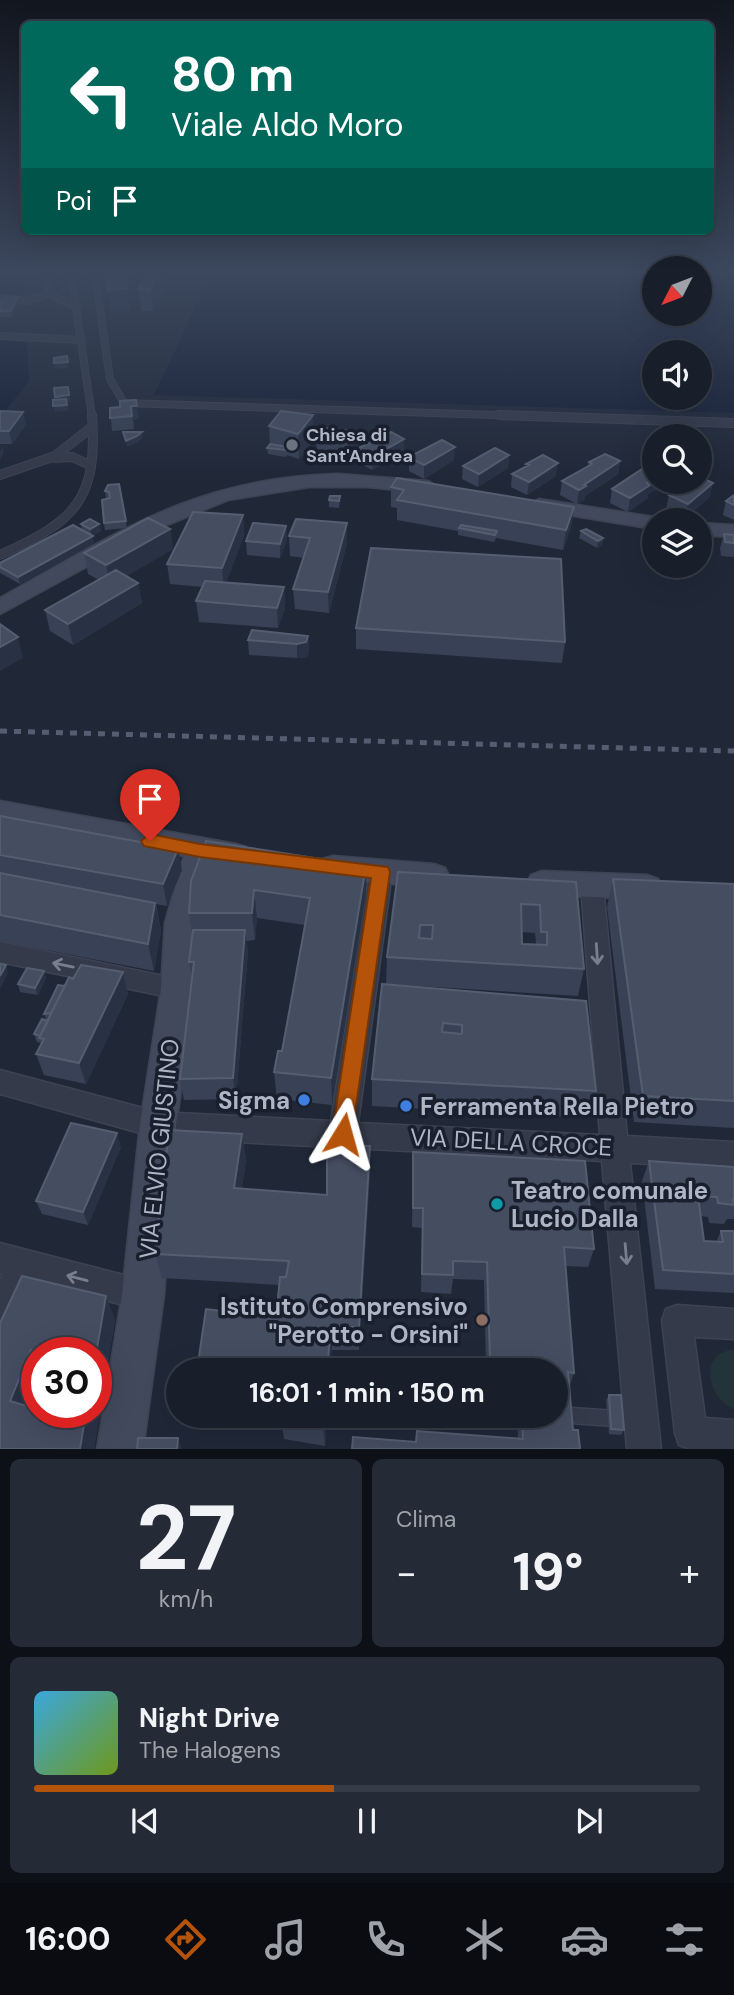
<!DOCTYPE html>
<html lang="it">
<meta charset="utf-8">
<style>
body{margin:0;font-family:"DM Sans",sans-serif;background:#252b36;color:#f1f3f6;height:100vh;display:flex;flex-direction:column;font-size:26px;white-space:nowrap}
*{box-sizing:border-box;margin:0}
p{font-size:23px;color:#9fa2a8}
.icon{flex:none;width:38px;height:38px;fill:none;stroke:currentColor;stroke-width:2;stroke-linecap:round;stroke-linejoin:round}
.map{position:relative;height:1449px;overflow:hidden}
.panel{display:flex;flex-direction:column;gap:10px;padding:10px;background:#0d1017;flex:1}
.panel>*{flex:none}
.top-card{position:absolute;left:21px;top:21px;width:693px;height:214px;border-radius:10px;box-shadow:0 7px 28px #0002,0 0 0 2px #363c47;background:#00695c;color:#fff;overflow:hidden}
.needle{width:46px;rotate:228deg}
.controls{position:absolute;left:642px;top:256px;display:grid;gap:14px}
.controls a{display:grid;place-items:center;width:70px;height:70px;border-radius:50%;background:#181e2a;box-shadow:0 7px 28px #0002,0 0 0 2px #363c47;font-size:35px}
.speed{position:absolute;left:21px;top:1337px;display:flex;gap:14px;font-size:35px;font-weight:700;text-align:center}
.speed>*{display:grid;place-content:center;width:91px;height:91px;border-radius:50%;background:#181e2a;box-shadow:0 7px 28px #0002,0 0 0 2px #363c47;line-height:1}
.speed .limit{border:10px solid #d22;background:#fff;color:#111}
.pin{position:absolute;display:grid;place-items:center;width:60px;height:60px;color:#fff;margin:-72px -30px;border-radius:50% 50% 50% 0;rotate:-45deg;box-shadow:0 0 7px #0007}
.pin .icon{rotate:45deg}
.me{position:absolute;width:77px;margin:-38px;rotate:8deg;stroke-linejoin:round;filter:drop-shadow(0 0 5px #0008)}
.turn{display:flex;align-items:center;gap:24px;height:147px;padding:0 35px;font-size:32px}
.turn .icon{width:91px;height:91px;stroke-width:2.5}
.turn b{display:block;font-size:49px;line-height:60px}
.then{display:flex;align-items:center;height:66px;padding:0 35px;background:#0003;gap:14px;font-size:26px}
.big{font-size:52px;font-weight:700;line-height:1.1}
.panel .tile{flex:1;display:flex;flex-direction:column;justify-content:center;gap:10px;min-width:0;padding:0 24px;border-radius:10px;background:#252b36}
.panel .dial{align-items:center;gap:0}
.dial b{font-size:91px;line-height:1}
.song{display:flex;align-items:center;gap:21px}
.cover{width:84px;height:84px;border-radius:10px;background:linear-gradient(135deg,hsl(200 70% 55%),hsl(80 70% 35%))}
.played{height:7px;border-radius:4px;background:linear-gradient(90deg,#b45309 45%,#363c47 45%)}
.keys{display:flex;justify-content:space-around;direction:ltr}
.heat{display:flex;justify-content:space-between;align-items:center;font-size:38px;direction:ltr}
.panel .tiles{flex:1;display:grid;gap:10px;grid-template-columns:1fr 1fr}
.tile:last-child{grid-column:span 2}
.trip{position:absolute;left:166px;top:1358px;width:402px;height:70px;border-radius:35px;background:#181e2a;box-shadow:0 7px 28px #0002,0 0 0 2px #363c47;font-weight:700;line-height:70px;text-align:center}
.dock{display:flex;height:112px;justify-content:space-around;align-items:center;background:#0a0c11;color:#9fa2a8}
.dock .icon{width:49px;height:49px}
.dock .active{color:#b45309}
.dock b{font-size:32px;color:#f1f3f6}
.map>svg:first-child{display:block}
.green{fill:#223439}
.water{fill:#141e36;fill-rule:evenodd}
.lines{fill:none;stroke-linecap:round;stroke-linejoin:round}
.lane-far2-casing{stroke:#3d4352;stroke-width:8}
.lane-far1-casing{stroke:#3d4352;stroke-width:10}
.lane-casing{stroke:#3d4352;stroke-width:18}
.street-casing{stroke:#3d4352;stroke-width:3}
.secondary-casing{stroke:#3d4352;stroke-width:3}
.lane-far2{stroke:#343a49;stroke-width:6}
.lane-far1{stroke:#343a49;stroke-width:8}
.lane{stroke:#343a49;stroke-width:15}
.street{fill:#343a49;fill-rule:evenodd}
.secondary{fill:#42495c;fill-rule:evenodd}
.rail{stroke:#555e70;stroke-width:5;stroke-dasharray:7 7;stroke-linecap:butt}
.wall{fill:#384155;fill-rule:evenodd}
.shaded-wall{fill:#293245}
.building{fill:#454d61;stroke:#555e71;stroke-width:2;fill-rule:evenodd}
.oneway{stroke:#777e8d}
.route{fill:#b45309;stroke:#753606;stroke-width:2}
.worship-dot{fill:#6b7280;stroke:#191f2d;stroke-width:2.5}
.shop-dot{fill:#3f7fe0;stroke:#191f2d;stroke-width:2.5}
.culture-dot{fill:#0f9aa8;stroke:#191f2d;stroke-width:2.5}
.education-dot{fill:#8d6e63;stroke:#191f2d;stroke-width:2.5}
.labels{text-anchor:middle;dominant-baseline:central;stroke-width:7;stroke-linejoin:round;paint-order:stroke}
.far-poi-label{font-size:18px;font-weight:bold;fill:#aeb5c5;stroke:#191f2d;text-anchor:start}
.near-poi-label{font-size:24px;font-weight:bold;fill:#aeb5c5;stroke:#191f2d;text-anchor:end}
.near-street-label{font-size:24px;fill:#aeb5c5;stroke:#191f2d}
</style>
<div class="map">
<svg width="734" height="1449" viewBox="0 0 734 1449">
<rect width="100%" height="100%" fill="#202838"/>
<path class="green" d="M734 1350V1409C707 1398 698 1352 734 1350Z"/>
<path class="water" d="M0 274H25L26 294 0 295Z
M211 274H654V313H700V274H734V413L154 395ZM654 352H700V397H654Z
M0 340 27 343 29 381 0 418Z"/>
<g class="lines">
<defs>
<path id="lane-far2" d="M47 274 49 294
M71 274 92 417
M95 274 110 379 124 403 553 417
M49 294 77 307
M0 298 27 301 49 294
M0 336 82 340"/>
<path id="lane-far1" d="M499 415 734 423
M55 458 72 457 90 465
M0 475 55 456 92 427
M0 555C75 521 98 501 92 415"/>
<path id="lane" d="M564 1415 608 1418"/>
<path id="street" d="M381 864 389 866 392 872 358 1123 600 1135 581 886 584 880 592 877 600 880 603 886 627 1136 734 1142V1168L630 1163 661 1449H627L602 1161 158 1138 0 1094V1070L158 1112 331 1121 370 872 373 866Z
M0 942 178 979 187 982 190 989 187 996 178 999 0 962Z
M0 1243 143 1280 154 1284 158 1295 154 1306 143 1310 30 1281 11 1326 0 1330V1280L3 1274 0 1273Z
M677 1305 734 1309V1339L694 1337 705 1418 734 1420V1449H690L679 1445 675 1433 662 1320 666 1309Z"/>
<path id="secondary" d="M338 474 428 481 438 487 428 493 368 487H309L228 500 152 531 0 614V598C119 532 197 477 338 474Z
M539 499 654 517 662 520H654V529L532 509 529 505Z
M700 523 734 525V537L700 535Z
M0 801 236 844 246 847 251 855 246 863 236 866 212 862 197 923 195 989 176 1125 164 1295 143 1449H97L122 1295 140 1125 161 989 165 923 184 856 0 821Z
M333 856 434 864 445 868 449 876 445 884 434 888 333 878 322 875 318 867 322 859Z
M542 871 647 875 658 879 662 887 658 895 647 899 542 895 531 891 527 883 531 875Z"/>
</defs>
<use href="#lane-far2" class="lane-far2-casing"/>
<use href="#lane-far1" class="lane-far1-casing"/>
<use href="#lane" class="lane-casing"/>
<use href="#street" class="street-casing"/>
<use href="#secondary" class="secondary-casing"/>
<use href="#lane-far2" class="lane-far2"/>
<use href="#lane-far1" class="lane-far1"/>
<use href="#lane" class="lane"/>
<use href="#street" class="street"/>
<use href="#secondary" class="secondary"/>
<path class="rail" d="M0 731 734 751"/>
</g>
<path class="wall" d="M142 274H173L153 311H141L138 289 143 280Z
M0 293 2 302 18 297 19 303 12 317H0Z
M110 408 139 418 133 419 134 429 112 431Z
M0 411 26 425 12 444H0Z
M269 426 314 439 299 459 287 455 286 457 268 454 267 448 270 444Z
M354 431V444L348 453 317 449 316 436Z
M404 439V452L372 470 358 462 357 449Z
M509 455 508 468 478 487 462 479 463 466Z
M409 457 454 460 424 479 409 471Z
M620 461 618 474 585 496 584 500 577 504 560 495 562 481 588 466 589 462Z
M526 464 556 476 527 495 511 487 512 474 526 467Z
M119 484 127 528 105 530 104 523 110 498H106L105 491Z
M661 485 660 488 648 494V498L628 512 610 503 612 489Z
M391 487 574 507 571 527 563 550 496 538 494 542 458 535V531L397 520V508L391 507Z
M669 495 710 497 685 518 666 509Z
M734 495V520L723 515 726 501Z
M340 496 339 508 329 507V500Z
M243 515 244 535 226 583 284 587 285 608 278 628 199 622 196 601 202 587 170 584 167 564Z
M296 519 347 543 329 613 295 609 293 589 304 558 290 556 289 536Z
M81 524H99L101 531 92 536 94 543 20 584 0 573V563L82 530Z
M286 526 287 539 280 558 247 555 246 541Z
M170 529 173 549 126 576 138 583 142 603 73 645 50 631 45 610 99 580 88 574 84 553Z
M581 531 603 538 602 545 597 548 579 538Z
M724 534 734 535V534V557L721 556 720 548Z
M356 628 565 642 562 663 356 649Z
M308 636 309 650 307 657 297 658 249 655 248 640Z
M0 816 182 870 167 906 156 904 161 931 154 971 0 941Z
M398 872 576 882 584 969 578 996 386 984 387 957ZM522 932 535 933 536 944H522Z
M613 879 734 884V1128L634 1122 607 907Z
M191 881 366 894 332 1105 277 1099 274 1072 282 1051 305 925 257 918 255 940 246 941 248 951 236 1099 184 1100 180 1079 192 978 189 962 192 933 189 913Z
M44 971 46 978 38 995 20 992 18 984Z
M123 972 128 994 86 1084 44 1075 36 1054 42 1044 41 1043 37 1042 34 1034 46 1020 44 1014 65 986 73 979Z
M382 984 596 1091 589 1118 372 1106V1079Z
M242 1134 246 1160 242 1188 327 1195 370 1146V1172L359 1350H332L280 1318 278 1298 279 1285 162 1278 155 1254Z
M121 1147 88 1225 42 1214 36 1201Z
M413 1152 594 1249 588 1267 566 1266 574 1373 569 1388 573 1430 580 1449 416 1442 417 1431 518 1439 517 1416H556V1370H486L484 1280 453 1279 451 1294 421 1292 422 1228 412 1227Z
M649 1161 734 1167V1219H727L724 1224 709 1223 708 1217 700 1216 704 1241 716 1242 721 1231H734V1293L655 1289 642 1181Z
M115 1319 94 1449H0V1323ZM37 1353H96V1412H37L29 1406 37 1388Z
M609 1395 624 1430 621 1435 609 1434 606 1400Z
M256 1416H327L325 1446 284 1439 281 1418Z"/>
<path class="shaded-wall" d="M159 274H173L153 311 150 290Z
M127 288 130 310 111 312 108 290Z
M18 297 19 303 12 317 11 311Z
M67 356 69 368 55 369 54 363Z
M68 387 71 402H67L68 411 55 412 53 406 56 403 55 397Z
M136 400 139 418 133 419 134 429 131 406Z
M23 412 26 425 12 444 9 431Z
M313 415 314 439 299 459 298 434Z
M354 431V444L348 453V440Z
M142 432 143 438 138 442 127 447 126 441Z
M404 439V452L372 470V457Z
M3 446 4 453 0 460V451Z
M455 447 454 460 424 479V465Z
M509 455 508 468 478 487 479 474Z
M620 461 618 474 585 496 584 500 577 504 579 490 584 485Z
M558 463 556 476 527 495 529 482Z
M654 479V481H667L661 485 660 488 648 494V498L628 512 630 498 647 483Z
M713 483 710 497 685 518 688 504Z
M574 507 571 527 563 550 566 530Z
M243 515 244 535 224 589 222 568Z
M347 523V543L329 613 328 592Z
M99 524 101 531 92 536 90 529Z
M286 526 287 539 280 558V544Z
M170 529 173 549 110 586 106 565Z
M93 536 94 543 20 584 18 577Z
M603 538 602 545 597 548 598 541Z
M138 583 142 603 73 645 68 624Z
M284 587 285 608 278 628 277 608Z
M308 636 309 650 307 657 297 658V644Z
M18 637 23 658 0 671V647Z
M178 849 182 870 167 906 163 884Z
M366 866V894L332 1105 331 1078Z
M254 890 257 918 255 940 252 913Z
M155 903 161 931 154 971 148 944Z
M245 930 248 951 236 1099 233 1078Z
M6 965 8 973 0 989V976Z
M44 971 46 978 38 995 35 988Z
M123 972 128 994 86 1084 79 1063Z
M117 1133 121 1147 88 1225 83 1212Z
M242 1134 246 1160 238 1213 234 1188Z
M370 1146V1172L359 1350V1327Z
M106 1296 115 1319 94 1449H80L86 1412H96V1354Z
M331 1327 332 1350 330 1370H327Z
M31 1350 37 1360V1388L23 1422 10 1401Z
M324 1416H327L325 1446 323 1425Z
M178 1438 182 1449H177Z"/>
<path class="building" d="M106 274H124L127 288 108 290Z
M147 274H159L150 290 138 289Z
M18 297 11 311H0V304L4 298Z
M67 356 68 362 54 363V358Z
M68 387 69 395 55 397 54 388Z
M66 399 67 405 53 406V400Z
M136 400 137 406H131L132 416 110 418V408L120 407V401Z
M0 411 23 412 9 431H0Z
M281 411 313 415 298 434 269 426Z
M323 428 354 431 348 440 316 436Z
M123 432H142L137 436 126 441Z
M391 432 404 439 372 457 357 449Z
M442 440 455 447 424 465 409 457Z
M270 444 288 447 286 450 267 448Z
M495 448 509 455 479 474 463 466Z
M605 454 620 461 584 485 586 486 579 490 562 481 592 464 589 462Z
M543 455 558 463 529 482 512 474 529 465 526 464Z
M654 461V479L647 483 650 485 630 498 612 489Z
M700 477 713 483 688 504 669 495 689 481H700Z
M397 478 574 507 566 530 397 500 404 490 391 487Z
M119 484 126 521 104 523 102 500 110 498 109 492 105 491 108 485Z
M734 495V505L726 501Z
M330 496H340L339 501 329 500Z
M193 512 243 515 222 568 167 564Z
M148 518 170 529 106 565 84 553Z
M90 519 99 524 90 529 81 524Z
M296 519 347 523 328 592 293 589 310 538 289 536Z
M253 523 286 526 280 544 246 541Z
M73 525 93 536 18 577 0 567V563Z
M461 525 497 531 495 535 459 528Z
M586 529 603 538 598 541 581 531Z
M724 534 734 535V543L725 542Z
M371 548 561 559 565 642 356 628Z
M116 570 138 583 68 624 45 610Z
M205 581 284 587 277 608 196 601Z
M0 624 18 637 0 647Z
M252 630 308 636 306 642 297 644 248 640Z
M0 816 178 849 163 884 0 855Z
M206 841 366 866 331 1078 274 1072 278 1051H282L310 898 254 890 252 913H189L191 881Z
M398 872 576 882 584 969 387 957ZM521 904 540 905 541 932H547V945L522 944ZM420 925H433L432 939 419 938Z
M0 873 155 903 148 944 0 915Z
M613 879 734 884V1101L643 1096Z
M193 930H245L233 1078 180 1079 194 962H189Z
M0 964 6 965 0 976Z
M81 965 123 972 79 1063 36 1054 44 1039 39 1038 69 977 73 979Z
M27 968 44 971 35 988 18 984Z
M382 984 586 1001 596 1091 372 1079ZM443 1023 462 1025V1034L442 1032Z
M58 985 65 986 51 1013 44 1014Z
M42 1019 48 1021 40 1036 34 1034Z
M71 1123 117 1133 83 1212 36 1201Z
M169 1130 242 1134 234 1188 327 1195V1145L370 1146 359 1327H331L327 1370H197L206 1309 280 1318 283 1299 278 1298 280 1277H286L289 1261 155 1254Z
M413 1152 585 1161 594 1249 564 1247 574 1373 568 1372 573 1430H578L580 1449H352L353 1437 416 1442 417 1431 523 1439 522 1416H556V1370H519V1362L490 1360 487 1262 453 1261V1275L422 1274 423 1208H413Z
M649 1161 734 1167V1199H733L734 1205 718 1203 717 1197 698 1196 704 1241 723 1242 721 1231H734V1274L663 1270Z
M22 1276 106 1296 96 1354V1353H41L31 1350 10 1401 37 1409V1412H86L80 1449H0V1323Z
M609 1395H621L624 1430 611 1429Z
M281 1416H324L323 1425 281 1419Z
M138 1438H178L177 1449H137Z"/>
<defs><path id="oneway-shaft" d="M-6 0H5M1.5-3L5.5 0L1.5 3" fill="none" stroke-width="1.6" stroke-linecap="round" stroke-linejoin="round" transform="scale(1.75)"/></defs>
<g class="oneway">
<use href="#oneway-shaft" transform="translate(597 954) rotate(86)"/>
<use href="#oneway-shaft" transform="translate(63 965) rotate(-168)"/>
<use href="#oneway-shaft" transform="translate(626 1254) rotate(85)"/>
<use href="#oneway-shaft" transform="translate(77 1278) rotate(-165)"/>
</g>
<linearGradient id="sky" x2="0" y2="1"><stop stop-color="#12161f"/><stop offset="0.57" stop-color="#3c485e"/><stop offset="1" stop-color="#3c485e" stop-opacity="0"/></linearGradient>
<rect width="734" height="477" fill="url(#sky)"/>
<path class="route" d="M150 834 200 844 388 867 390 872 351 1141 343 1144 335 1141 332 1134 371 878 200 857 144 846 141 841Z"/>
<circle class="worship-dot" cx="292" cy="445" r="7"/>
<g class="shop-dot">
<circle cx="304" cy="1100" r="7"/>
<circle cx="406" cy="1106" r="7"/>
</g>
<circle class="culture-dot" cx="497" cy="1204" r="7"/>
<circle class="education-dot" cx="482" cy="1320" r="7"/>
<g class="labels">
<g class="far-poi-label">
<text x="306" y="435">Chiesa di<tspan x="306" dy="21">Sant'Andrea</tspan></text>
</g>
<g class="near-poi-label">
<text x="290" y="1100">Sigma</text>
<text x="420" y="1106" text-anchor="start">Ferramenta Rella Pietro</text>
<text x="511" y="1190" text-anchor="start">Teatro comunale<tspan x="511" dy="28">Lucio Dalla</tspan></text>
<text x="468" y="1306">Istituto Comprensivo<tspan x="468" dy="28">"Perotto - Orsini"</tspan></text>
</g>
<g class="near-street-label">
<text transform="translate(511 1142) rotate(3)">VIA DELLA CROCE</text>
<text transform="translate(159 1149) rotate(-84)">VIA ELVIO GIUSTINO</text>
</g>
</g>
</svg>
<div class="controls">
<a><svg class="needle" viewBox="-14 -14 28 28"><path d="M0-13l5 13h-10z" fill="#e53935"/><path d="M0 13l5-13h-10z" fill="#9fa2a8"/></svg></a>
<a><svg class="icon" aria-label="sound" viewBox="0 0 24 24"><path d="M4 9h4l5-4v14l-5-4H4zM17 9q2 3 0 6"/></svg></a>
<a><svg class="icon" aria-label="search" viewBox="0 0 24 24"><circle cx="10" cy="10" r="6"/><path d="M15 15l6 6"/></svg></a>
<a><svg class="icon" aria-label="layers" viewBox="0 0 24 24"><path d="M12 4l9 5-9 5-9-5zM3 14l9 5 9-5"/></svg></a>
</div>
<div class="speed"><div class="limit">30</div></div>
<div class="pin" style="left:150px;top:841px;background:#d93025"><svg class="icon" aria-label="arrive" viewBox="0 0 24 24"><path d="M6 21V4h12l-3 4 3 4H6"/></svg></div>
<svg class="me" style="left:343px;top:1134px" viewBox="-20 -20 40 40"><path d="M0-17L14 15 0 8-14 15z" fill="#b45309" stroke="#fff" stroke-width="4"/></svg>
<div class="trip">16:01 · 1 min · 150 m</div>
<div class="top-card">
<div class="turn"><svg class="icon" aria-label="left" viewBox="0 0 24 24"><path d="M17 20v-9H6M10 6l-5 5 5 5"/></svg><div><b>80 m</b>Viale Aldo Moro</div></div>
<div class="then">Poi<svg class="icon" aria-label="arrive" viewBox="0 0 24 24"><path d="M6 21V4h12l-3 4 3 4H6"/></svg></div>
</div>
</div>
<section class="panel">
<div class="tiles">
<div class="tile dial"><b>27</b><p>km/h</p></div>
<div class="tile"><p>Clima</p>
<div class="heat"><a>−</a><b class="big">19°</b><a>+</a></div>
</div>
<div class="tile">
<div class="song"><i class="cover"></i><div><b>Night Drive</b><p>The Halogens</p></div></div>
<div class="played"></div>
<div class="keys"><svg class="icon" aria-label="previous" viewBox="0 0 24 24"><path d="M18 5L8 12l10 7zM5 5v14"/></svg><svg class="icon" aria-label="pause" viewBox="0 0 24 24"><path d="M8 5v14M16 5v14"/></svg><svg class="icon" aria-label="next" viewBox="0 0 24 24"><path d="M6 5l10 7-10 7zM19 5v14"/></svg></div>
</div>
</div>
</section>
<nav class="dock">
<b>16:00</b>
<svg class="icon active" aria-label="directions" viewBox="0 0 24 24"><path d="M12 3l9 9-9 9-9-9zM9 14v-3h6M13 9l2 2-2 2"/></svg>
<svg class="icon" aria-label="music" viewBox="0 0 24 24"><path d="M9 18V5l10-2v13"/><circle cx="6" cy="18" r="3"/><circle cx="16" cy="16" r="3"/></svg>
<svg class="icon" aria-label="phone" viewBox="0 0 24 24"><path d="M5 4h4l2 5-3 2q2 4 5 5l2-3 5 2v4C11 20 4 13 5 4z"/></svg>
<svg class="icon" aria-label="climate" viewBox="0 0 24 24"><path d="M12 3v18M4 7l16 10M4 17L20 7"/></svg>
<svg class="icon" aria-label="car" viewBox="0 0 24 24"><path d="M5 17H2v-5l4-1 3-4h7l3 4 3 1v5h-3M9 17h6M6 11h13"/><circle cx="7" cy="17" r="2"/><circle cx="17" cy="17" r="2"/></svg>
<svg class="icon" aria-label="filters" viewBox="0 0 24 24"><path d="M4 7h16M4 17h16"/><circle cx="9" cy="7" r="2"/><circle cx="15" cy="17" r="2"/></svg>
</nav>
